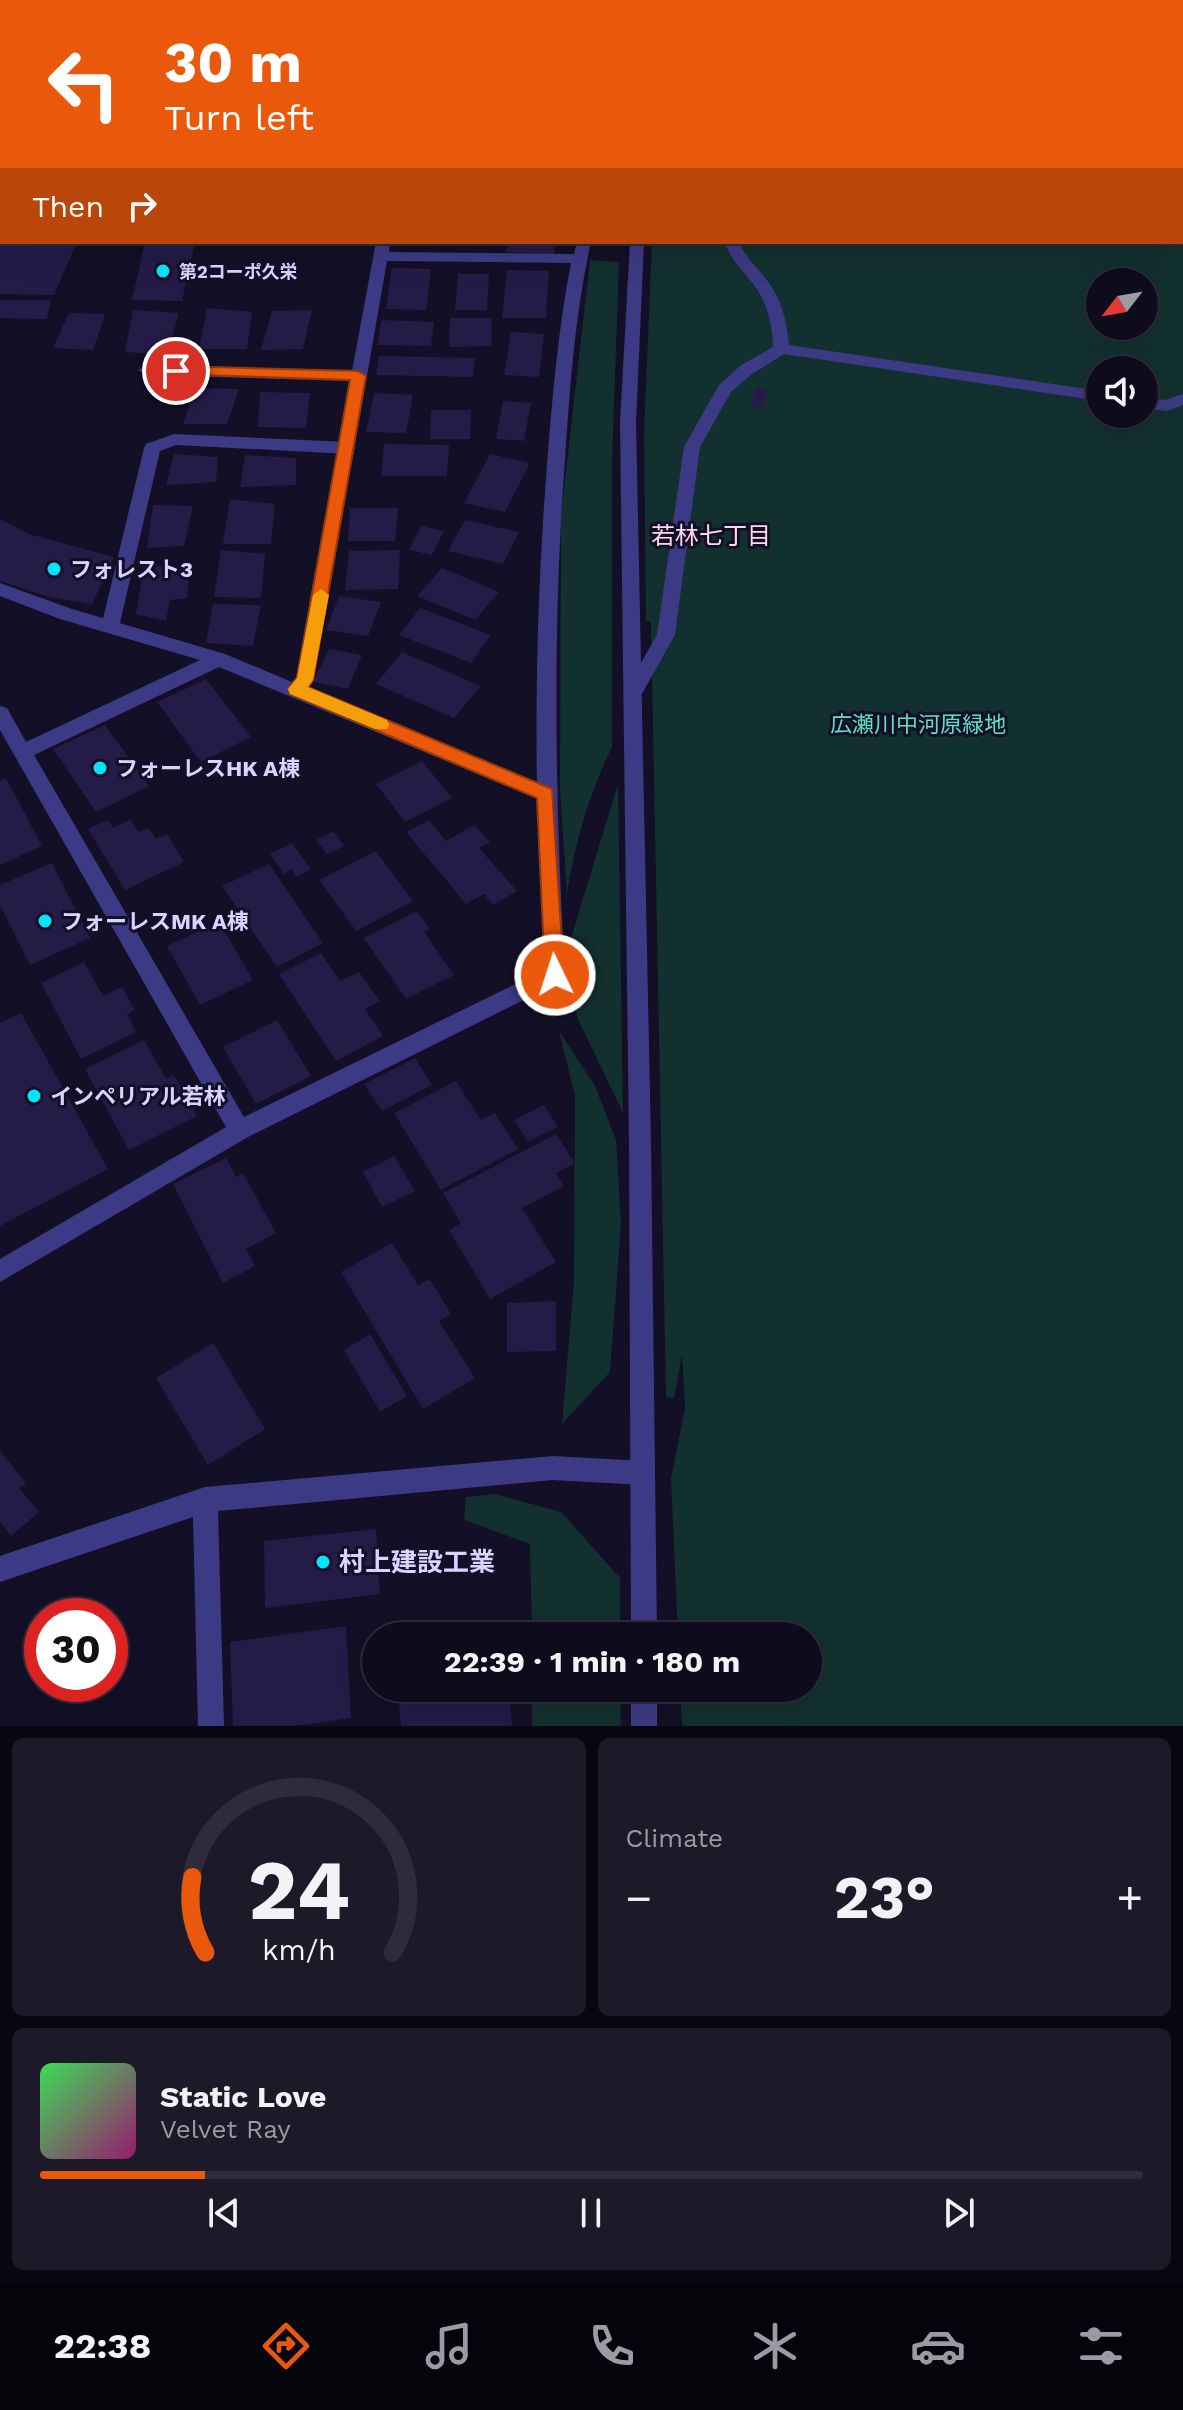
<!DOCTYPE html>
<meta charset="utf-8">
<style>
body{margin:0;font-family:"Work Sans","Noto Sans JP",sans-serif;background:#1c1929;color:#f1f3f6;height:100vh;display:flex;flex-direction:column;font-size:30px;white-space:nowrap}
*{box-sizing:border-box;margin:0}
p{font-size:26px;color:#9b9ba3}
.icon{flex:none;width:44px;height:44px;fill:none;stroke:currentColor;stroke-width:2;stroke-linecap:round;stroke-linejoin:round}
.map{position:relative;height:1726px;overflow:hidden}
.sheet{display:flex;flex-direction:column;gap:12px;padding:12px;background:#08060f;flex:1}
.sheet>*{flex:none}
.banner{position:absolute;left:0px;top:0px;width:1184px;height:244px;box-shadow:0 8px 32px #0002,0 0 0 2px #2e2b3b;background:#ea580c;color:#fff;overflow:hidden}
.needle{width:52px;rotate:239deg}
.tools{position:absolute;left:1086px;top:268px;display:grid;gap:16px}
.tools a{display:grid;place-items:center;width:72px;height:72px;border-radius:50%;background:#0e0b1c;box-shadow:0 8px 32px #0002,0 0 0 2px #2e2b3b;font-size:40px}
.speed{position:absolute;left:24px;top:1598px;display:flex;gap:16px;font-size:40px;font-weight:700;text-align:center}
.speed>*{display:grid;place-content:center;width:104px;height:104px;border-radius:50%;background:#0e0b1c;box-shadow:0 8px 32px #0002,0 0 0 2px #2e2b3b;line-height:1}
.speed .limit{border:12px solid #d22;background:#fff;color:#111}
.pin{position:absolute;display:grid;place-items:center;width:68px;height:68px;color:#fff;margin:-34px;border:4px solid #fff;border-radius:50%;box-shadow:0 2px 8px #0007}
.me{position:absolute;width:88px;margin:-44px;rotate:356deg;stroke-linejoin:round;filter:drop-shadow(0 0 6px #0008)}
.turn{display:flex;align-items:center;gap:28px;height:168px;padding:0 32px;font-size:36px}
.turn .icon{width:104px;height:104px;stroke-width:2.5}
.turn b{display:block;font-size:56px;line-height:68px}
.then{display:flex;align-items:center;height:76px;padding:0 32px;background:#0003;gap:16px;font-size:30px}
.big{font-size:60px;font-weight:700;line-height:1.1}
.sheet .widget{flex:1;display:flex;flex-direction:column;justify-content:center;gap:12px;min-width:0;padding:0 28px;border-radius:12px;background:#1c1929}
.sheet .dial{align-items:center;gap:0}
.dial svg{height:208px;overflow:visible;fill:none;stroke:#2e2b3b;stroke-width:7;stroke-linecap:round;text-anchor:middle}
.dial text{fill:#f1f3f6;stroke:none}
.song{display:flex;align-items:center;gap:24px}
.cover{width:96px;height:96px;border-radius:12px;background:linear-gradient(135deg,hsl(130 70% 55%),hsl(320 70% 35%))}
.played{height:8px;border-radius:4px;background:linear-gradient(90deg,#ea580c 15%,#2e2b3b 15%)}
.keys{display:flex;justify-content:space-around;direction:ltr}
.heat{display:flex;justify-content:space-between;align-items:center;font-size:44px;direction:ltr}
.sheet .tiles{flex:1;display:grid;gap:12px;grid-template-columns:1fr 1fr}
.widget:last-child{grid-column:span 2}
.trip{position:absolute;left:362px;top:1622px;width:460px;height:80px;border-radius:40px;background:#0e0b1c;box-shadow:0 8px 32px #0002,0 0 0 2px #2e2b3b;font-weight:700;line-height:80px;text-align:center}
.dock{display:flex;height:128px;justify-content:space-around;align-items:center;background:#06040b;color:#9b9ba3}
.dock .icon{width:56px;height:56px}
.dock .active{color:#ea580c}
.dock b{font-size:36px;color:#f1f3f6}
.map>svg:first-child{display:block}
.green{fill:#12302f;fill-rule:evenodd}
.building{fill:#241b47}
.lines{fill:none;stroke-linecap:round;stroke-linejoin:round}
.service{fill:#3d3a85;fill-rule:evenodd}
.minor{fill:#3d3a85;fill-rule:evenodd}
.tertiary{fill:#3d3a85;fill-rule:evenodd}
.route{fill:#ea580c;stroke:#983908;stroke-width:2}
.slow{fill:#f59e0b}
.poi-dot{fill:#00e5ff;stroke:#130f26;stroke-width:3}
.labels{text-anchor:middle;dominant-baseline:central;stroke-width:6;stroke-linejoin:round;paint-order:stroke}
.far-poi-label{font-size:18px;font-weight:bold;fill:#d9d4ff;stroke:#130f26;text-anchor:start}
.poi-label{font-size:22px;font-weight:bold;fill:#d9d4ff;stroke:#130f26;text-anchor:start}
.park-label{font-size:22px;fill:#5fe0c0;stroke:#130f26}
.neighbourhood-label{font-size:24px;fill:#ffd6f0;stroke:#130f26}
.near-poi-label{font-size:26px;font-weight:bold;fill:#d9d4ff;stroke:#130f26;text-anchor:start}
</style>
<div class="map">
<svg width="1183" height="1726" viewBox="0 0 1183 1726">
<rect width="100%" height="100%" fill="#130f26"/>
<path class="green" d="M709 0H1183V1726H682L680 1688H808V1636H678L671 1479 685 1408 682 1355 674 1398 666 1397 651 622 646 621 644 434 652 242H1182V2ZM1100 282H1144V326H1100ZM1100 370H1144V414H1100Z
M590 260 619 262 612 461V747C589 794 575 842 567 894L560 790 561 515Z
M618 784 623 1113 577 1017 567 974 571 938Z
M559 1031 595 1086 616 1140 621 1224 610 1372 562 1424 574 1281 575 1096Z
M495 1494 561 1512 620 1578V1636H532L530 1544 464 1520 466 1497Z
M532 1688H620L621 1726H532Z"/>
<path class="building" d="M19 242H77L54 295 0 294V244Z
M145 242H195L182 301 132 300Z
M508 242H555L554 254 506 252Z
M392 268 431 269 426 310 386 309Z
M507 270 549 271 546 318H502Z
M458 274H489L487 310H455Z
M0 300H51L47 319 0 318Z
M207 308 252 312 247 349H199Z
M133 310 179 313 167 355 125 352Z
M312 310 303 349 261 350 272 311Z
M69 313 105 314 93 350 53 348Z
M450 318H492L491 346 449 347Z
M381 320 434 322 431 346 378 345Z
M511 332 544 334 539 377 504 375Z
M379 356 475 358 473 377 376 375Z
M195 388 239 389 227 424H183Z
M756 388 768 390 762 408 751 406Z
M260 392 310 393 306 428 258 427Z
M374 393 413 395 406 433 366 432Z
M503 401 531 403 524 441 496 439Z
M431 410H471L470 439H430Z
M384 444 449 445 447 476H381Z
M174 454 218 457 216 482 166 485Z
M490 454 530 463 505 512 464 503Z
M245 455 296 458V485L240 487Z
M230 499 275 504 271 544H223Z
M153 505 193 506 184 546 147 548Z
M350 508H398L395 541H348Z
M0 519 29 534 114 557 92 604 49 597 0 581Z
M465 520 519 532 503 564 448 551Z
M421 526 444 531 432 555 409 550Z
M221 550 265 554 261 598 214 597Z
M400 550 398 589 345 590 349 551Z
M144 566 190 567 187 598 170 600 166 621 136 614Z
M442 568 499 592 475 620 417 596Z
M339 596 381 602 368 636 326 630Z
M213 604 261 605 253 646 206 643Z
M420 608 491 635 471 663 399 635Z
M329 649 362 655 348 689 313 682Z
M402 652 481 686 454 718 376 684Z
M206 679 251 737 201 762 157 702Z
M105 725 149 786 96 812 53 749Z
M422 761 452 798 405 822 376 784Z
M6 778 42 846 0 865V781Z
M108 820 113 828 130 820 138 832 149 828 156 839 167 834 184 862 125 890 88 829Z
M429 820 446 841 474 825 490 842 479 848 517 891 493 905 484 894 466 904 406 832Z
M334 831 344 846 327 854 316 840Z
M292 843 311 869 296 877 292 869 284 874 270 854Z
M376 851 413 901 356 931 319 880Z
M52 863 90 938 30 965 0 905V885Z
M269 864 323 943 277 967 222 886Z
M417 911 430 929 424 932 454 975 406 999 364 938Z
M219 922 253 980 200 1005 167 946Z
M321 953 340 981 359 972 380 1001 365 1009 383 1036 336 1061 279 974Z
M84 962 103 996 122 987 135 1010 127 1014 136 1032 81 1059 41 983Z
M21 1013 108 1169 0 1226V1023Z
M277 1020 311 1076 256 1104 223 1047Z
M144 1040 166 1079 174 1075 197 1116 129 1150 85 1069Z
M415 1058 432 1085 382 1111 364 1084Z
M456 1081 481 1120 495 1113 518 1149 441 1190 394 1113Z
M544 1105 558 1127 528 1142 514 1120Z
M556 1134 575 1163 556 1173 564 1186 522 1208 556 1262 490 1299 449 1230 461 1223 443 1193Z
M394 1156 415 1191 382 1207 363 1172Z
M226 1158 236 1177 243 1173 276 1233 246 1249 255 1266 223 1283 173 1184Z
M392 1243 418 1285 430 1279 451 1314 439 1321 475 1378 423 1409 341 1272Z
M556 1301V1351L507 1352V1303Z
M370 1334 407 1396 380 1412 344 1350Z
M213 1343 265 1429 208 1465 156 1378Z
M0 1451 26 1483 19 1488 39 1512 11 1536 0 1522Z
M376 1529 380 1594 265 1608 264 1541Z
M346 1626 351 1718 295 1726H233L230 1642Z
M398 1688H509L512 1726H401Z"/>
<g class="lines">
<path class="service" d="M174 434 348 442 356 448 348 454 176 445 160 451 119 627 116 632H104L101 627 144 448 146 444Z"/>
<path class="minor" d="M414 0H428V2H414Z
M647 0H661L646 2Z
M768 0H782L767 2Z
M1176 0H1183V6L1182 2Z
M376 242H390L389 252 574 254 577 242H591C575 313 570 386 565 459 552 631 555 803 565 975L562 981 248 1137 0 1282V1259L226 1127 0 730V706L7 708 26 742 200 660 60 619 0 596V583L72 609 225 654 292 682 296 677 350 381 146 375 138 370 146 365 352 371ZM387 261 571 263C559 325 553 389 548 452 539 562 535 672 537 783L308 688 314 680ZM219 667 538 799 544 970 244 1117 34 755Z
M725 242H739C744 255 753 263 762 274 780 295 787 318 789 345L1100 391V401L784 354 752 374 731 392 700 447 675 635 639 699 632 701 623 694 657 635 684 447 719 385 740 366 773 347C772 325 768 303 754 285 743 270 730 260 725 242Z
M1183 394V405L1167 411 1144 408V398L1165 400Z
M553 1456 643 1461 652 1464 655 1473 652 1482 643 1485 553 1480 218 1511 224 1726H198L193 1517 0 1582V1556L205 1487Z"/>
<path class="tertiary" d="M688 0H702L687 2Z
M630 242H644L636 422 651 1143 657 1636H631L629 1143 620 422Z
M631 1688H657V1726H631Z"/>
</g>
<path class="route" d="M176 366 358 371 366 376 313 680 308 687 552 789 564 975 561 980H548L545 975 537 798 290 694 288 689 297 678 350 380 171 374 169 371Z"/>
<path class="slow" d="M321 589 329 595 313 680 308 687 387 720 389 725 387 729H375L290 694 288 689 297 678 313 595Z"/>
<g class="poi-dot">
<circle cx="163" cy="271" r="8"/>
<circle cx="54" cy="569" r="8"/>
<circle cx="100" cy="768" r="8"/>
<circle cx="45" cy="921" r="8"/>
<circle cx="34" cy="1096" r="8"/>
<circle cx="323" cy="1562" r="8"/>
</g>
<g class="labels">
<g class="far-poi-label">
<text x="179" y="271">第2コーポ久栄</text>
</g>
<g class="poi-label">
<text x="70" y="569">フォレスト3</text>
<text x="116" y="768">フォーレスHK A棟</text>
<text x="61" y="921">フォーレスMK A棟</text>
<text x="50" y="1096">インペリアル若林</text>
</g>
<g class="park-label">
<text x="918" y="724">広瀬川中河原緑地</text>
</g>
<g class="neighbourhood-label">
<text x="711" y="536">若林七丁目</text>
</g>
<g class="near-poi-label">
<text x="339" y="1562">村上建設工業</text>
</g>
</g>
</svg>
<div class="tools">
<a><svg class="needle" viewBox="-14 -14 28 28"><path d="M0-13l5 13h-10z" fill="#e53935"/><path d="M0 13l5-13h-10z" fill="#9b9ba3"/></svg></a>
<a><svg class="icon" aria-label="sound" viewBox="0 0 24 24"><path d="M4 9h4l5-4v14l-5-4H4zM17 9q2 3 0 6"/></svg></a>
</div>
<div class="speed"><div class="limit">30</div></div>
<div class="pin" style="left:176px;top:371px;background:#d93025"><svg class="icon" aria-label="arrive" viewBox="0 0 24 24"><path d="M6 21V4h12l-3 4 3 4H6"/></svg></div>
<svg class="me" style="left:555px;top:975px" viewBox="-20 -20 40 40"><circle r="17" fill="#ea580c" stroke="#fff" stroke-width="3"/><path d="M0-11L8 9 0 5-8 9z" fill="#fff"/></svg>
<div class="trip">22:39 · 1 min · 180 m</div>
<div class="banner">
<div class="turn"><svg class="icon" aria-label="left" viewBox="0 0 24 24"><path d="M17 20v-9H6M10 6l-5 5 5 5"/></svg><div><b>30 m</b>Turn left</div></div>
<div class="then">Then<svg class="icon" aria-label="right" viewBox="0 0 24 24"><path d="M7 20v-9h11M14 6l5 5-5 5"/></svg></div>
</div>
</div>
<section class="sheet">
<div class="tiles">
<div class="widget dial"><svg viewBox="0 0 100 80">
<path d="M14 69A42 42 0 1 1 86 69"/>
<path d="M14 69A42 42 0 0 1 9 40" stroke="#ea580c"/>
<text x="50" y="56" font-size="32" font-weight="700">24</text>
<text x="50" y="72" font-size="11">km/h</text>
</svg></div>
<div class="widget"><p>Climate</p>
<div class="heat"><a>−</a><b class="big">23°</b><a>+</a></div>
</div>
<div class="widget">
<div class="song"><i class="cover"></i><div><b>Static Love</b><p>Velvet Ray</p></div></div>
<div class="played"></div>
<div class="keys"><svg class="icon" aria-label="previous" viewBox="0 0 24 24"><path d="M18 5L8 12l10 7zM5 5v14"/></svg><svg class="icon" aria-label="pause" viewBox="0 0 24 24"><path d="M8 5v14M16 5v14"/></svg><svg class="icon" aria-label="next" viewBox="0 0 24 24"><path d="M6 5l10 7-10 7zM19 5v14"/></svg></div>
</div>
</div>
</section>
<nav class="dock">
<b>22:38</b>
<svg class="icon active" aria-label="directions" viewBox="0 0 24 24"><path d="M12 3l9 9-9 9-9-9zM9 14v-3h6M13 9l2 2-2 2"/></svg>
<svg class="icon" aria-label="music" viewBox="0 0 24 24"><path d="M9 18V5l10-2v13"/><circle cx="6" cy="18" r="3"/><circle cx="16" cy="16" r="3"/></svg>
<svg class="icon" aria-label="phone" viewBox="0 0 24 24"><path d="M5 4h4l2 5-3 2q2 4 5 5l2-3 5 2v4C11 20 4 13 5 4z"/></svg>
<svg class="icon" aria-label="climate" viewBox="0 0 24 24"><path d="M12 3v18M4 7l16 10M4 17L20 7"/></svg>
<svg class="icon" aria-label="car" viewBox="0 0 24 24"><path d="M5 17H2v-5l4-1 3-4h7l3 4 3 1v5h-3M9 17h6M6 11h13"/><circle cx="7" cy="17" r="2"/><circle cx="17" cy="17" r="2"/></svg>
<svg class="icon" aria-label="filters" viewBox="0 0 24 24"><path d="M4 7h16M4 17h16"/><circle cx="9" cy="7" r="2"/><circle cx="15" cy="17" r="2"/></svg>
</nav>
